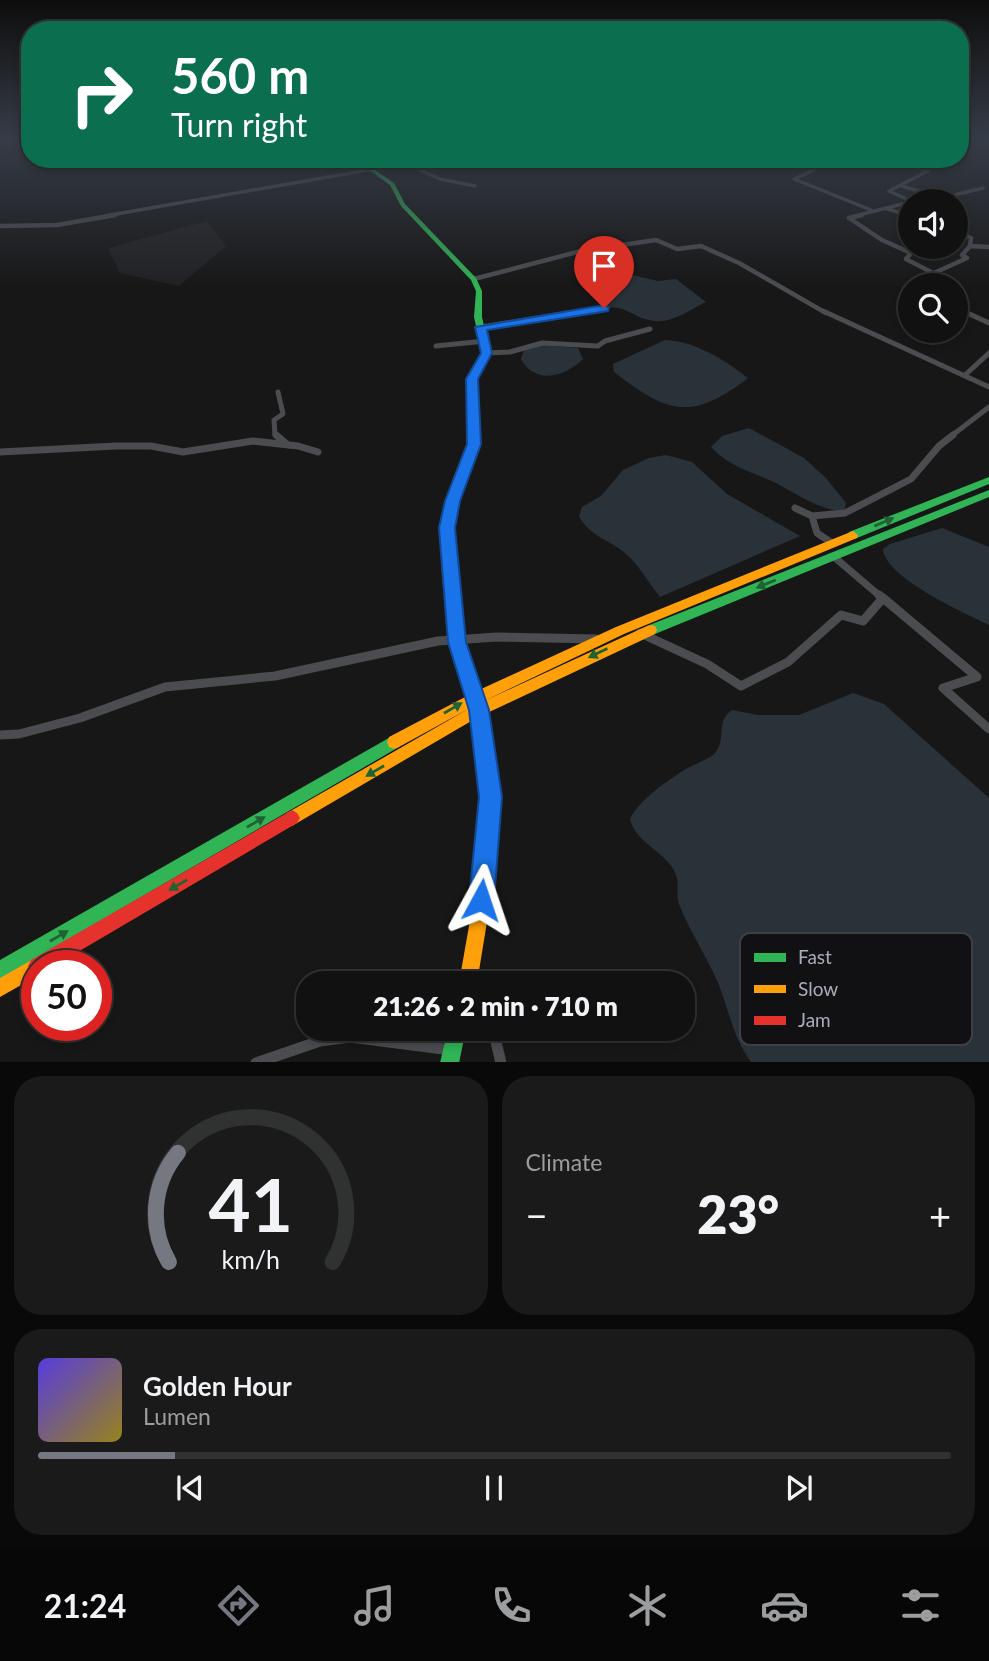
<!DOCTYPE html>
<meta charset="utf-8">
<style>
body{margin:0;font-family:Lato,sans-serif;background:#1a1a1a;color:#f1f3f6;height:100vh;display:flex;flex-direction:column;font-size:26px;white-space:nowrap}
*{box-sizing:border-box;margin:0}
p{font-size:23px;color:#9c9d9f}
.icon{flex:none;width:38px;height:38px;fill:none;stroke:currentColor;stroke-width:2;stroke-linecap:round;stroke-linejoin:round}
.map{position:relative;height:1062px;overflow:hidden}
.side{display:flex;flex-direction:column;gap:14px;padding:14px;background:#090909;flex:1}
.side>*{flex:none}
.guide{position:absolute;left:21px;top:21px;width:948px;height:147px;border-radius:28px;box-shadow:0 4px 10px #0003,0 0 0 2px #303131;background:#0b6e4f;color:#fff;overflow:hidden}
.fabs{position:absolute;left:898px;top:189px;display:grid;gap:14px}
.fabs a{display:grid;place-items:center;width:70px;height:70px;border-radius:50%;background:#111;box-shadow:0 4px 10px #0003,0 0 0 2px #303131;font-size:35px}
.speed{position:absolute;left:21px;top:950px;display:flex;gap:14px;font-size:35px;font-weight:700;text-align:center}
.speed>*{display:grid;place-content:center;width:91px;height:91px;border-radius:50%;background:#111;box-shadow:0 4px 10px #0003,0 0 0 2px #303131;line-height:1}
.speed .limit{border:10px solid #d22;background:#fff;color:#111}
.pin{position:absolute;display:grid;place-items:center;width:60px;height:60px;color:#fff;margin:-72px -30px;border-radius:50% 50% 50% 0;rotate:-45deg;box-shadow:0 0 7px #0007}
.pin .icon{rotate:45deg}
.me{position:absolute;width:77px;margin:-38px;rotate:5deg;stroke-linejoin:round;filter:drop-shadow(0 0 5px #0008)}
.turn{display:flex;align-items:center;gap:24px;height:147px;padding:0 35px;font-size:32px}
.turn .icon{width:91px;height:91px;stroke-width:2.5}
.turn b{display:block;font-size:49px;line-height:60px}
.big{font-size:52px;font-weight:800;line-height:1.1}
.side .widget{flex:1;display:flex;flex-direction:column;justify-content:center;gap:10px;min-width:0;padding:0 24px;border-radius:28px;background:#1a1a1a}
.side .dial{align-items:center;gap:0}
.dial svg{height:182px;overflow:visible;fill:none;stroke:#303131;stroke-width:7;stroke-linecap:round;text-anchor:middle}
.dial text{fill:#f1f3f6;stroke:none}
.song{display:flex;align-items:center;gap:21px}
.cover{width:84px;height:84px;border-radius:10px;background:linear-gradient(135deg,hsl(250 70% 55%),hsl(50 70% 35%))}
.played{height:7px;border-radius:4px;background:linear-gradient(90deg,#757880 15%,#303131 15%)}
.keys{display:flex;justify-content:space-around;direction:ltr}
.heat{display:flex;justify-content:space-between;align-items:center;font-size:38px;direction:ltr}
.side .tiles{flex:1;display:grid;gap:14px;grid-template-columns:1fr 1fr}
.widget:last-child{grid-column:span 2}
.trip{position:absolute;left:296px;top:971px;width:399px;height:70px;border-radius:28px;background:#111;box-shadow:0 4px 10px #0003,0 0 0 2px #303131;font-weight:800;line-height:70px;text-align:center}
.tab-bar{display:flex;height:112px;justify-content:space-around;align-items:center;background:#070707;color:#9c9d9f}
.tab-bar .icon{width:49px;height:49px}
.tab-bar .selected{color:#757880}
.tab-bar b{font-size:32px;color:#f1f3f6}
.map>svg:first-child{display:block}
.built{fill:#212123}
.water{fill:#2a3239}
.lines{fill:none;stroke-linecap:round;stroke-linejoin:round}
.street-far5{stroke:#4b4c50;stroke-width:3.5}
.street-far4{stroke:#4b4c50;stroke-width:4.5}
.street-far3{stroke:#4b4c50;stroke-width:5}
.street-far2{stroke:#4b4c50;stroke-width:7}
.street-far1{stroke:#4b4c50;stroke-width:9}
.street{stroke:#4b4c50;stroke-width:11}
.fast{fill:#30b455;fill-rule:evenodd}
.slow{fill:#ff9f0a;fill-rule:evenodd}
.jam{fill:#e5322d;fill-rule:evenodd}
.oneway{fill:#206234}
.route{fill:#1a73e8;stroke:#114b97;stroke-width:2}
.key{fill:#111113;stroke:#3e4045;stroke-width:2}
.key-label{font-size:19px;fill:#a8adb8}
</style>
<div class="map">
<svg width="989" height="1063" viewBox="0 0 989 1063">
<rect width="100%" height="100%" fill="#171717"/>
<path class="built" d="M207 221 226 246 179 286 120 273 108 248Z"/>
<path class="water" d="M632 275 658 281 676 279 706 302C690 309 674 323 655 321 636 320 626 305 608 308L592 289Z
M665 340C697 342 723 359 748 378 691 422 667 413 614 372L613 364Z
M537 345 578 348 583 359C565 377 535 385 521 359L524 350Z
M749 428 804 458 826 478 846 503 844 512C817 508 801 497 778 484 754 472 730 468 711 447L722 436Z
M666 455 692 462 727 494 800 536 660 597C648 582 640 566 625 553 610 540 589 536 579 516L582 507 601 496 623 470 649 458Z
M942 528 989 547V625C965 613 885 578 883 549L890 544Z
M853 693 884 704 989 798V1062H751C736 1042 730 1017 722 993 711 962 691 935 679 904 676 895 679 887 677 878 671 853 636 845 630 819 640 799 667 781 686 769 695 764 708 760 715 753 727 739 715 721 732 710L758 715H799Z"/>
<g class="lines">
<path class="street-far5" d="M396 159 440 179 475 186
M684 159 718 167 768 159
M808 159 825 165 794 179 871 210
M902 186 942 198 983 188
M911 201 889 191 928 171 909 164 912 159
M888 209 910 216
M105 216 431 159
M855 216 910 202"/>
<path class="street-far4" d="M862 215 849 218 882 240 911 253 906 259 960 287 956 291
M906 215 910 216
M0 226 57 225 115 215
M970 246 989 247
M934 273 967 258 962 255 970 246 971 238 956 231
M474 279 581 251 656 240 677 249 701 246 739 263 826 313
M956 308 967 313
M571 313 604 308"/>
<path class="street-far3" d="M823 311 989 387
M963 311 989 323
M481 327 582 311
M436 346 485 341
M486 353 510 352 542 343 598 346 605 341 650 329
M965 375 989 353
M278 392 283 414 274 420 275 435 280 437
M950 437 989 407"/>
<path class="street-far2" d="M276 435 288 445
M0 452 116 446H151L183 452 253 441 298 446 318 452
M795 508 812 516
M832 543 817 533 812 516 845 513 911 479 939 446 953 435
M833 556 881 597"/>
<path class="street-far1" d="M883 598 977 677 943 688 989 729
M640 633 707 664 741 686 788 662 841 615 863 621 883 598 879 595
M0 735 19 734 80 718 165 687 275 676 438 641 497 637 596 639"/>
<path class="street" d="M471 973 483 984
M493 1029 501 1063
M256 1063 320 1041 350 1037 451 1050"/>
<path class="fast" d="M354 159H359L394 183 405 204 476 278 482 291V317L490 353 476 379 477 448 475 450H469L467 448 468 379 482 353 474 317 476 291 471 280 401 206 390 185Z
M989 477V484L857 538 853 539 848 535 849 532Z
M989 490V497L655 634 651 635 647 634 645 630 647 626Z
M394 735 399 737 401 742 399 747 0 979V960Z
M448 1029H466L459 1063H440Z"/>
<path class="slow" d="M853 531 858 535 857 538 624 634 482 702 647 626 651 625 655 626 657 630 655 634 485 714C491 736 496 760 498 783 502 850 487 918 477 984H459C474 895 494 810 473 720L297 823 292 826 287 823 284 818 287 813 470 708 399 747 394 749 389 747 387 742 389 737 467 696 458 663 460 659 464 658 468 659 479 690 616 627Z
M37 957 43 960 46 966H37V976L0 997V978Z"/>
<path class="jam" d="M472 445 477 448C469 470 459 491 454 514 446 553 459 625 470 663L468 667 464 668 460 667 458 663C447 626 436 557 443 519 447 494 458 471 467 448Z
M292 810 297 813 300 818 297 823 54 966H37V975L31 972 28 966 31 960Z"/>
</g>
<defs><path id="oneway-solid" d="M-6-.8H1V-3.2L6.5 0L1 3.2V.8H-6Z" transform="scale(1.75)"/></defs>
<g class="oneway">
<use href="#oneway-solid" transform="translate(884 522) rotate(-23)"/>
<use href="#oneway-solid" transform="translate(766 584) rotate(158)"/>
<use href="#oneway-solid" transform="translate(598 653) rotate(154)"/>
<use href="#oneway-solid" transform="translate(453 708) rotate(-30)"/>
<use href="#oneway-solid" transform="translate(375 771) rotate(150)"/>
<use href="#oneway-solid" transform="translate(256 822) rotate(-30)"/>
<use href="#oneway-solid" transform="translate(178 885) rotate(150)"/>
<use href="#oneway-solid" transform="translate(59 936) rotate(-30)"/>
</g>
<linearGradient id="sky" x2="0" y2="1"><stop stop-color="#0d0d0d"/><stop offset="0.48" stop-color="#363c47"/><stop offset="1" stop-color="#363c47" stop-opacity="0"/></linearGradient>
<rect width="989" height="289" fill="url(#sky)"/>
<path class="route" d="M604 305 609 308 608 311 487 330 492 353 478 379 481 444 460 501 455 528 466 642 489 710 502 797 494 900 490 908 481 912 473 908 469 900 479 797 469 710 448 642 439 528 445 501 467 444 466 379 481 353 475 327Z"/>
<rect x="740" y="933" width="232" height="112" rx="10" class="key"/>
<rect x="754" y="953" width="32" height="9" fill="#30b455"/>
<rect x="754" y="985" width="32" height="8" fill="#ff9f0a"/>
<rect x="754" y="1016" width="32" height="9" fill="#e5322d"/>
<g class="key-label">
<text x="798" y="964">Fast</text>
<text x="798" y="996">Slow</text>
<text x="798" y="1027">Jam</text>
</g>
</svg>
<div class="fabs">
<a><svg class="icon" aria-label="sound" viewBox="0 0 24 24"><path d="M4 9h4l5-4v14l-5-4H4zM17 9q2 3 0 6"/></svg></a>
<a><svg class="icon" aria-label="search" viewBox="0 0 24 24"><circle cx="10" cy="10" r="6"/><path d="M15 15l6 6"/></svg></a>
</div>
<div class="speed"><div class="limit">50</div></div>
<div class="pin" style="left:604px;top:308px;background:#d93025"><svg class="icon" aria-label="arrive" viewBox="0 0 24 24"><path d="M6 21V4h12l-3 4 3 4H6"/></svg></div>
<svg class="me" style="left:481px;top:900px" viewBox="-20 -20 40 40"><path d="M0-17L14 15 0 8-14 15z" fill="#1a73e8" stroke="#fff" stroke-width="4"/></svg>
<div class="trip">21:26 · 2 min · 710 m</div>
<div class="guide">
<div class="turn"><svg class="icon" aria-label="right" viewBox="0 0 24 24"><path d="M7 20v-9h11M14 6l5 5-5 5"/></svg><div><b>560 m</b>Turn right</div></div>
</div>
</div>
<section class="side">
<div class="tiles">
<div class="widget dial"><svg viewBox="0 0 100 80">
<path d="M14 69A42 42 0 1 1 86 69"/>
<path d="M14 69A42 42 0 0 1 18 21" stroke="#757880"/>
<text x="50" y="56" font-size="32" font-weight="700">41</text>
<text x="50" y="72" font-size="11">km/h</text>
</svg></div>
<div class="widget"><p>Climate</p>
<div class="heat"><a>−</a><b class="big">23°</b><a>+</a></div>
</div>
<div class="widget">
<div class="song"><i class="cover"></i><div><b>Golden Hour</b><p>Lumen</p></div></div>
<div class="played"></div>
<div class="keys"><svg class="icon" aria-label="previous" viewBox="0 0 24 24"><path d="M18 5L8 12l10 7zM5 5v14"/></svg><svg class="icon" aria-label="pause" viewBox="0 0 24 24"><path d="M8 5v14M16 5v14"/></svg><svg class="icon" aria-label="next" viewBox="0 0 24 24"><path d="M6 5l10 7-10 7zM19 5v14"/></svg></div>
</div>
</div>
</section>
<nav class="tab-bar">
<b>21:24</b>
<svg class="icon selected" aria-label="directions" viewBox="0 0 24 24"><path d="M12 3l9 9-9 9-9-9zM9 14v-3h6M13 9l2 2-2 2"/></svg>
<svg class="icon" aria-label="music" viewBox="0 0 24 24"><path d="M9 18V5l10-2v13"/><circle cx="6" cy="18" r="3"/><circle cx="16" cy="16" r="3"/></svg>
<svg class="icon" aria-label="phone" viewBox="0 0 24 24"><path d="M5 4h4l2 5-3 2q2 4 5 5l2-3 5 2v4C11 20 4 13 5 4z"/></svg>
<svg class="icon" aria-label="climate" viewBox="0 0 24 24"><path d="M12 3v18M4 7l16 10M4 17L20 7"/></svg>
<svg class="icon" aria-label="car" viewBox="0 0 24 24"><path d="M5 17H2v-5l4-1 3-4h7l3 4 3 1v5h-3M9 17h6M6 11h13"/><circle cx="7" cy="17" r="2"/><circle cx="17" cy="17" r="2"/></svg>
<svg class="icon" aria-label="filters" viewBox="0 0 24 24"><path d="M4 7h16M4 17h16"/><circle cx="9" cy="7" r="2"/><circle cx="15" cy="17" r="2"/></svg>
</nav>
